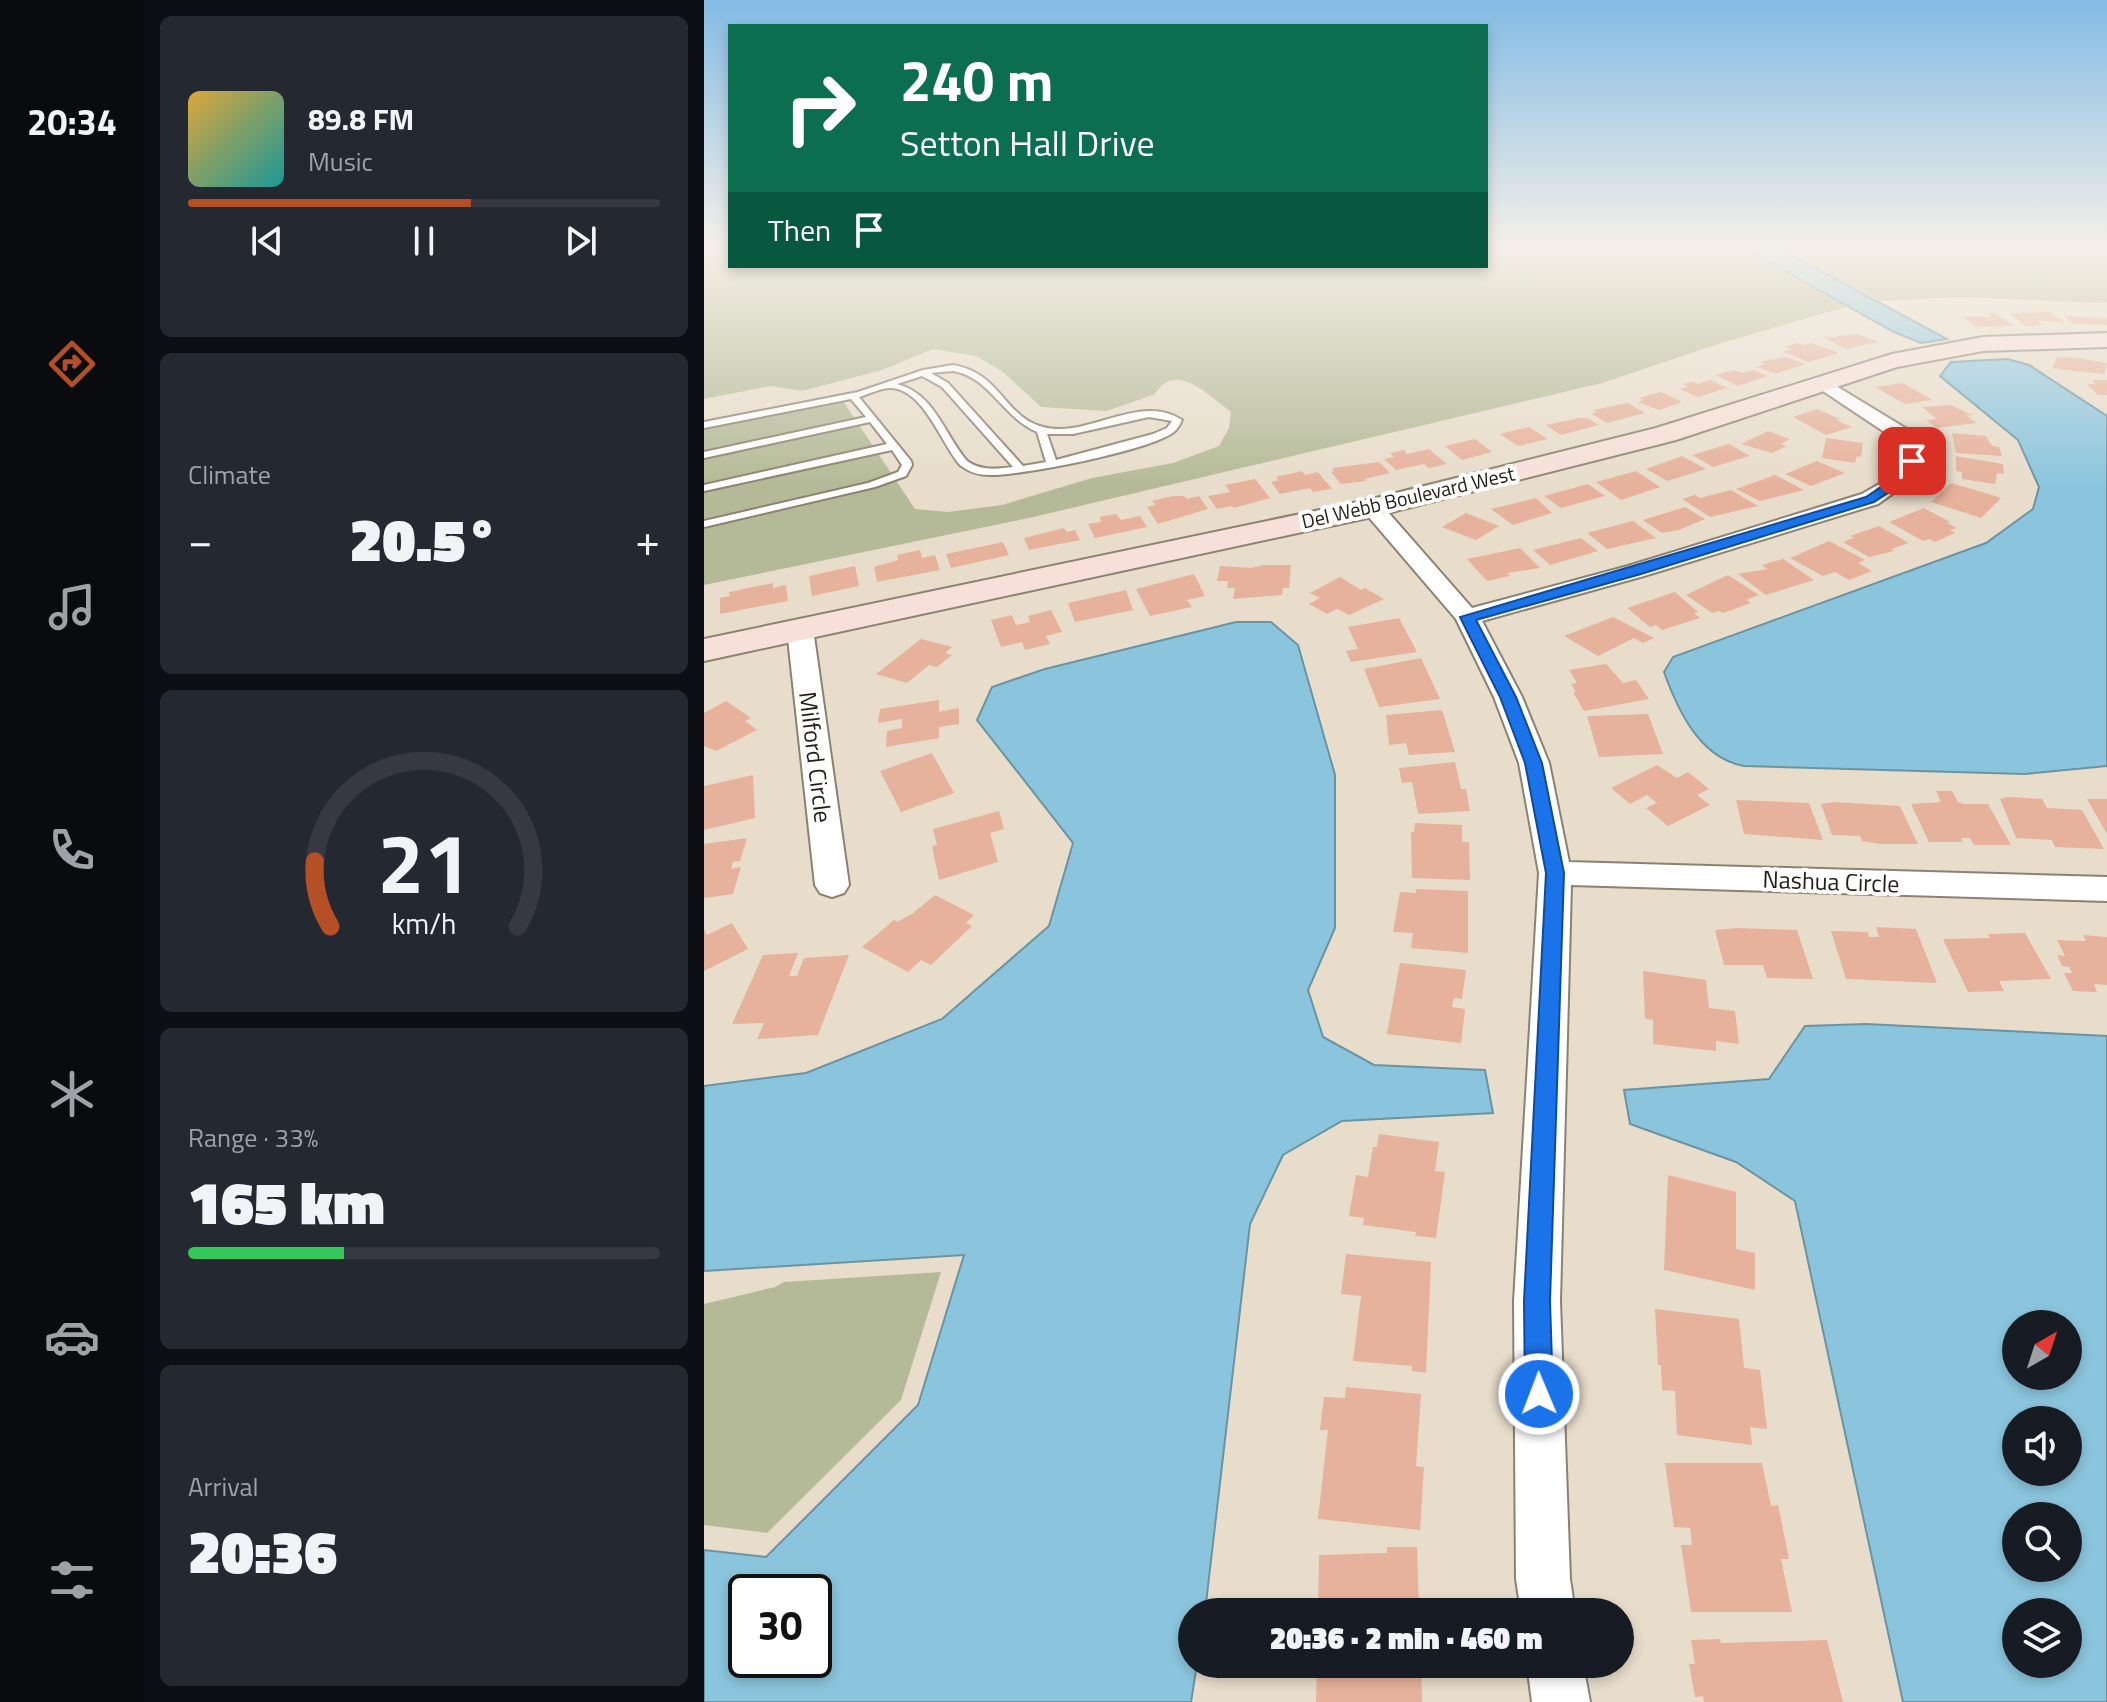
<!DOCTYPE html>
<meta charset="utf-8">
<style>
body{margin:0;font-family:"Titillium Web",sans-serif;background:#242831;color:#f1f3f6;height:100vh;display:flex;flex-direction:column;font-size:30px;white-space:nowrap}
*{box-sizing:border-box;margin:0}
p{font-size:26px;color:#9ea1a6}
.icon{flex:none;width:44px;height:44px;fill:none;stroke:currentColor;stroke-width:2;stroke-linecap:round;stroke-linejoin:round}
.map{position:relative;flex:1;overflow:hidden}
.details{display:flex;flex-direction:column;gap:16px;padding:16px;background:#0d0f14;width:560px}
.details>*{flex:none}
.top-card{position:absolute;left:24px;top:24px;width:760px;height:244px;border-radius:0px;box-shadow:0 4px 12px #0003;background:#0b6e4f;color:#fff;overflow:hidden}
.needle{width:52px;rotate:39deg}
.buttons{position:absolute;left:1298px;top:1310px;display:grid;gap:16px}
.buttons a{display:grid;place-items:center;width:80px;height:80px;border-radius:50%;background:#171b24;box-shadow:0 4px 12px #0003;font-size:40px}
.speed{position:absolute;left:24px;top:1574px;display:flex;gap:16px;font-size:40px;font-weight:700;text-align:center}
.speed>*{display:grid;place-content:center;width:104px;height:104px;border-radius:50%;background:#171b24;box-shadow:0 4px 12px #0003;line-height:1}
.speed .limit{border:4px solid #111;border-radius:12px;background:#fff;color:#111}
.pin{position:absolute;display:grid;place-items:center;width:68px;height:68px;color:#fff;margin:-34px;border-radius:16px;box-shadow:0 4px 12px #0006}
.me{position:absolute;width:88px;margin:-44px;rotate:359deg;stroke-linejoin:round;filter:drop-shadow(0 0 6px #0008)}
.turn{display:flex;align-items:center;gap:28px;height:168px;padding:0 40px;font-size:36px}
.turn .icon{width:104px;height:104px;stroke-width:2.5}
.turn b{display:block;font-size:56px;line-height:68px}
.then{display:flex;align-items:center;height:76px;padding:0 40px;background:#0003;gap:16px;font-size:30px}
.big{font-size:60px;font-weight:800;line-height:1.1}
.details .tile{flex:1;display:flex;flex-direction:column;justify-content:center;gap:12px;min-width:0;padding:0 28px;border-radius:12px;background:#242831}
.details .dial{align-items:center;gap:0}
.dial svg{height:208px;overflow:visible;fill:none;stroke:#363941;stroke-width:7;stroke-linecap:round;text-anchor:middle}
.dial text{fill:#f1f3f6;stroke:none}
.song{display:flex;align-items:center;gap:24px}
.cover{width:96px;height:96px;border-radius:12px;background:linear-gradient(135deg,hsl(40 70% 55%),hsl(180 70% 35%))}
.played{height:8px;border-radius:4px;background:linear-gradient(90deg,#b54f25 60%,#363941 60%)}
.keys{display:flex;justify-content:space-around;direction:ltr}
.heat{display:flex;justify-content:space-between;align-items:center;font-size:44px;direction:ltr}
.charge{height:12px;border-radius:6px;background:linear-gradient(90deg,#34c759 33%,#363941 0)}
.trip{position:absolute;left:474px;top:1598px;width:456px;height:80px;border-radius:40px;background:#171b24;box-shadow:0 4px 12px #0003;font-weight:800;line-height:80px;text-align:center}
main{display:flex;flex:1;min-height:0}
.menu{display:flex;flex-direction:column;width:144px;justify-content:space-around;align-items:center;background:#090b0e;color:#9ea1a6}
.menu .icon{width:56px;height:56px}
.menu .on{color:#b54f25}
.menu b{font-size:36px;color:#f1f3f6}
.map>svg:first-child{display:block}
.green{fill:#b4ba97}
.water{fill:#8bc5dd;stroke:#6b93a2;stroke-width:2;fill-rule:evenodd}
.building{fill:#e6b29b}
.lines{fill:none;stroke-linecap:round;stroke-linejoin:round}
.lane-casing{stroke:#8b8271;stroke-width:4}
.street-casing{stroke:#8b8271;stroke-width:4}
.secondary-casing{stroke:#8b8271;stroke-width:4}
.lane{fill:#fff;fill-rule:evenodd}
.street{fill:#fff;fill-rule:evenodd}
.secondary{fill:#f7e0d9;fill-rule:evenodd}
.route{fill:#1a73e8;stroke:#114b97;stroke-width:2}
.labels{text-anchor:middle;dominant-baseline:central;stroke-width:8;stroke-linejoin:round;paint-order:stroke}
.far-street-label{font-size:20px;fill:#211e17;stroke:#fff}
.street-label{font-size:24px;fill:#211e17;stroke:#fff}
</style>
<main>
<nav class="menu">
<b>20:34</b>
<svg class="icon on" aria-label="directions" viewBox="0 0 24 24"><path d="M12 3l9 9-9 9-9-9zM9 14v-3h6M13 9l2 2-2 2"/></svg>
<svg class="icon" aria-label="music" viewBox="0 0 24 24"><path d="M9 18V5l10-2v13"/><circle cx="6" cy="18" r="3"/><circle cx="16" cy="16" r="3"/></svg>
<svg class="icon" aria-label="phone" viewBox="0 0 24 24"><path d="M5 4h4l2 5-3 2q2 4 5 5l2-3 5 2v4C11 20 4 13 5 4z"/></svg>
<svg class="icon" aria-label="climate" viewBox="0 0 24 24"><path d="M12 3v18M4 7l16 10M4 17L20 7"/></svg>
<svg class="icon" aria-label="car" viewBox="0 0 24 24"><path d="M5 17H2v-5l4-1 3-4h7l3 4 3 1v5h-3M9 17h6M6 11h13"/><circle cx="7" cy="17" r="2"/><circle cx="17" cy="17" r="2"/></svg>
<svg class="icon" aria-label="filters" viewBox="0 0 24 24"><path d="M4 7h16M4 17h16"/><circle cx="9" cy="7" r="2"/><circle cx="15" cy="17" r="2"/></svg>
</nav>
<section class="details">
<div class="tile">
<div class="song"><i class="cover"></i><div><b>89.8 FM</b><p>Music</p></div></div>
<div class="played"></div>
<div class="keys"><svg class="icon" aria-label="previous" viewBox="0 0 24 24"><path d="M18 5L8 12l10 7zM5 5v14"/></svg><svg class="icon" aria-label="pause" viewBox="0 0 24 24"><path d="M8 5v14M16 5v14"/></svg><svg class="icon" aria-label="next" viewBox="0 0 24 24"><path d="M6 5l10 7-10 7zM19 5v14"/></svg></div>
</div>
<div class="tile"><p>Climate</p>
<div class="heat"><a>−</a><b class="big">20.5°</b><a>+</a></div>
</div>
<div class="tile dial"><svg viewBox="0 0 100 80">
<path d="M14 69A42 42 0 1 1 86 69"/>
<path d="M14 69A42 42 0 0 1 8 44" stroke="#b54f25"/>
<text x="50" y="56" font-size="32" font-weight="700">21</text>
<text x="50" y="72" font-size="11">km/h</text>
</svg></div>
<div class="tile"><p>Range · 33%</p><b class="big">165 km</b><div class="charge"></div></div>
<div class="tile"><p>Arrival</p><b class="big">20:36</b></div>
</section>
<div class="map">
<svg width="1403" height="1702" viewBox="0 0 1403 1702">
<rect width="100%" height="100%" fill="#e8ddcb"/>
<path class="green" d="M0 247H26V266H782V247H1038L1145 306 1014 344 898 383 325 518 0 585V429L139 401 211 509 244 512 298 505 388 478 469 463 515 446 525 428 527 412C505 396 472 360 451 394L403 411 337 407 298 371 272 356 229 349 178 370 98 391 66 386 0 399Z
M1072 247H1403V303L1256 297 1177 301Z
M237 1272 197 1400 63 1533 0 1525V1304L71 1287 80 1282Z"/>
<path class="water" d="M1038 247H1072L1243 339 1217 343 1190 332Z
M1303 359 1325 365 1403 416V766L1321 774 1040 766C996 758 974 711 960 672L969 657 1282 543 1329 509 1335 487 1314 440 1236 376 1247 362Z
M532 622H567L594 645 631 775V928L604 990 619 1037 670 1065 781 1070 789 1113 638 1121 579 1155 546 1224 501 1612H488V1664H493L487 1702H0V1550L62 1557 214 1405 260 1255 0 1271V1086L102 1073 238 1019 345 926 369 843 273 720 288 687 341 669ZM42 1592H110V1660H42Z
M1162 1024 1403 1036V1702H1199L1091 1201 1032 1162 926 1124 920 1090 1065 1079 1101 1026ZM1312 1324H1364V1376H1312ZM1312 1420H1364V1472H1312ZM1312 1516H1364V1568H1312ZM1312 1612H1364V1664H1312Z"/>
<path class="building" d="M1345 312 1361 323 1332 320 1339 325 1322 326 1305 313Z
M1283 313H1290L1310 326 1273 327 1258 316 1288 317Z
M1360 316 1403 318V325L1369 324Z
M1154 334 1174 342 1143 349 1120 338Z
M1093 343 1100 345 1107 343 1135 353 1105 362 1079 352 1088 349 1081 347Z
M1083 357 1101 364 1072 374 1053 367 1061 364 1056 362Z
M1353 357 1374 358 1403 363 1400 374 1360 370 1349 368Z
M1030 370 1038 373 1049 370 1064 376 1034 386 1012 375Z
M1006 380 1023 388 994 397 976 389 984 387 979 384 989 382 994 384Z
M1389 380H1403V395H1394L1383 384H1391Z
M1199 383 1228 400 1201 404 1171 387Z
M956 392 962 394 978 402 955 410 934 402 940 400 935 398Z
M924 403 941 413 903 423 888 414 893 412 889 410Z
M1247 405 1268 415H1262L1272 423 1233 428 1222 420 1233 419 1218 407Z
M1113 409 1136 419 1132 420 1148 427 1122 435 1089 417Z
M875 418H883L895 425 857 435 842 425Z
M825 427 844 439 814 446 796 434Z
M1064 431 1086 439 1077 444 1083 446 1068 453 1037 444Z
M1248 433 1282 436 1288 446 1295 447 1298 456 1252 453Z
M1122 438 1159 443 1157 457 1153 456 1151 463 1118 458Z
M771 439 788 452 758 460 741 446Z
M1025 444 1046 456 1009 467 988 455Z
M725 449 743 464 725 468 720 464 692 470 680 459 690 457 686 453 700 450 703 454Z
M978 456 1002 469 963 481 942 469Z
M1252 456 1299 464 1300 474 1293 473 1291 484 1258 479V472L1252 471Z
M1113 461 1141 473 1107 486 1081 474Z
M675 462 686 473 660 479 662 481 637 484 627 472 630 471 628 468Z
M598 471 601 475 614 472 628 489 609 492 606 488 576 494 567 482 575 480 572 477Z
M932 471 956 487 917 500 892 482Z
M1071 475 1100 490 1056 501 1032 489Z
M551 479 566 498 530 508 527 506 513 509 504 496 526 492 521 485Z
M1247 483 1285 494 1297 498 1277 518 1227 502Z
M884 484 901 496 857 508 840 496Z
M1027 490 1054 506 1006 517 978 499 991 495 996 498Z
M469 496H480L483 499 495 496 504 509 454 524 443 507 452 505 448 501Z
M832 498 848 513 809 525 787 509Z
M981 507 1001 519 975 530 958 533 939 520Z
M1220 508 1246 522 1243 523 1253 528 1246 530 1251 533 1231 542 1225 539 1219 541 1185 522Z
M762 513 795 526 772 540 738 527Z
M412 514 417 520 436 516 443 527 391 538 384 524 397 522 396 517Z
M929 521 952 538 903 549 883 533Z
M1175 526 1205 543 1187 549 1190 551 1165 557 1139 542 1150 538 1146 536Z
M360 528 363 532 371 530 376 540 325 550 320 538Z
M877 538 894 551 846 565 829 550Z
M1125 541 1161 560 1154 563 1168 571 1145 580 1131 572 1119 576 1086 558Z
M299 542 305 555 247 568 242 554Z
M816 548 836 568 803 573 806 576 783 581 763 559Z
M216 550 218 558 231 555 236 570 173 582 170 567 194 560 193 555Z
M1079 559 1110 580 1062 595 1034 574 1063 569 1058 565Z
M559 565H587L585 588H579L578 595 529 599 531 588H523L524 581H513L516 566 547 568Z
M151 566 155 586 108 596 105 576Z
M490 574 501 596 483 600 488 607 446 616 432 589Z
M1024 575 1055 595 1042 600 1047 603 1019 613 1015 611 1008 613 982 595Z
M636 577 657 590 661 588 680 599 645 615 633 609 623 614 605 604 616 598 606 593Z
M69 583V588L82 585 84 601 16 614V598L26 596 25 592Z
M422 590 429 610 371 622 364 603Z
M971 592 994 612 990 613 996 618 958 630 952 625 946 627 923 608Z
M347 610 358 632 342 636 346 644 321 650 318 642 297 647 287 620 308 615 312 625 326 622 324 616Z
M909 617 950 638 939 643 930 638 894 656 860 636Z
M695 618 713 652 647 662 642 651 654 649 644 627Z
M217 639 248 647 241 653 248 655 233 667 225 665 203 683 172 674Z
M717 658 736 699 675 707 660 669Z
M902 664 919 683 932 680 945 699 880 711 869 692H872L867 684 873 683 865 670Z
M235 700V712L255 708V724L235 727V738L182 747 183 731 198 728V719L174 723 176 709Z
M22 701 47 718 41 721 53 730 12 751 0 746V713Z
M738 710 751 752 705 755 702 743 685 745 682 715Z
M944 714 959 754 895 757 883 716Z
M228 753 250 793 197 812 176 771Z
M751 762 757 789H762L766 811 714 814 708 782 698 783 695 768Z
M953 765 973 778 984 772 1005 789 993 795 1006 805 964 826 942 808 953 803 943 795 926 804 907 788Z
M49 775 51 818 0 830V786Z
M1232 791H1248L1254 802 1260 804H1284L1307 845H1270L1266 838H1257L1259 842H1225L1207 804 1237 802Z
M1305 797 1338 799 1343 808 1378 810 1400 849 1351 847 1348 840 1312 838 1296 799Z
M1383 799H1403V834Z
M1032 800 1105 803 1119 840 1040 834Z
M1130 802 1196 806 1214 844H1176L1158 841 1156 836 1128 835 1117 804Z
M295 811 300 829 286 833 294 862 235 880 228 846 233 845 229 829Z
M711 823 758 825V842H765L766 880 708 878 707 832H710Z
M43 838 36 861 29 862 27 869 37 867 29 894 0 898V844Z
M712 889 764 891V953L707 948 709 933 689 932 696 892 712 893Z
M231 895 270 915 262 923 268 926 227 965 217 960 204 972 158 947 190 920 193 922 208 914Z
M28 923 44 949 0 971V929L3 935Z
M1172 927 1212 929 1233 983 1142 979 1127 931 1164 932 1165 937H1175Z
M1032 928 1093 930 1109 979 1063 978 1059 965H1020L1011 930Z
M1321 933 1347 979 1295 981 1300 991 1264 992 1239 939 1286 938 1284 934Z
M1379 935 1403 937V985L1390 984 1393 992 1369 991 1360 973H1368L1365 967 1358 966 1353 955 1361 956 1353 940 1382 941Z
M94 953 85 976H93L100 958 145 955 114 1035 53 1039 60 1023 28 1024 59 955Z
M696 963 762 970 758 999 750 998 748 1007 761 1009 757 1043 683 1034Z
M939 971 1002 980 1005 1008 1031 1011 1035 1044 1012 1041V1051L949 1044V1020L941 1019Z
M675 1134 735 1142 731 1171 741 1172 732 1238 711 1236 712 1232 659 1225 660 1218 645 1216 652 1175 664 1177 669 1147H673Z
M964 1175 1032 1192V1249L1051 1253V1290L960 1270Z
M642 1254 727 1262 722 1373 708 1371V1366L649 1361 657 1296 637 1294Z
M951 1309 1035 1319 1040 1368 1056 1370 1063 1429 1046 1427 1048 1445 973 1435 971 1391 958 1390 957 1365H954Z
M642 1387 717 1394 712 1466 720 1467 716 1530 614 1519 624 1430H616L620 1397 641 1398Z
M961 1463H1058L1067 1506 1074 1505 1085 1559H1077L1088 1612H987L977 1545H988L986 1528 970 1527Z
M683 1547H713L715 1612H614L615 1555 683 1553Z
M1016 1639 1017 1643 1123 1640 1139 1702H1000L999 1696 991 1697 985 1664H991L987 1640Z
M613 1664H717L718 1702H612Z"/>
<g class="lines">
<defs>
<path id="lane" d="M249 365C297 373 300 417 339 427 384 439 435 392 478 420 476 424 474 428 471 431 450 450 316 476 285 475 273 475 265 472 256 465 237 443 219 388 186 388 177 388 165 394 155 397L207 461 208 465 202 476 171 487 0 527V521L164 483 194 472 198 465 188 450 0 491V485L183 444 166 422 0 458V452L162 417 147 399 0 428V422L154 392 219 370ZM249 371C286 377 298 417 333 432L342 462 319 466 244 383 227 373ZM218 376 238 387 309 467C292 469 277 471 263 461 240 434 231 394 193 384ZM445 417 468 421 463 428 449 434 352 460 343 434H369Z"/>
<path id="street" d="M1119 378 1211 434 1218 461 1198 487 1174 504 940 576 778 621 818 697 845 763 865 862 1403 877V901L867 885 856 1301 866 1579 871 1612H817L812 1579 810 1301 835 873 815 763 790 697 752 619 657 508 660 503H676L768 608 924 566 1158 494 1184 479 1198 461 1194 441 1113 387 1110 383 1113 379Z
M96 621 105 624 109 629 145 885 140 893 128 897 116 893 111 885 83 629 87 624Z
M823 1664H879L886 1702H828Z"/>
<path id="secondary" d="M1403 333V347L1279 351 1193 367 972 440 668 517 0 661V639L668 499 952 428 1188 354 1279 337Z"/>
</defs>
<use href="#lane" class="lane-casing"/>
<use href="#street" class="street-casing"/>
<use href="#secondary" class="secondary-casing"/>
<use href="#lane" class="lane"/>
<use href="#street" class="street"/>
<use href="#secondary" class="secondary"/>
</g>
<linearGradient id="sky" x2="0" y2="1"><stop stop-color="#83bbe4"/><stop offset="0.51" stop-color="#f5f0e8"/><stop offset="1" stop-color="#f5f0e8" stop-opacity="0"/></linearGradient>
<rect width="1403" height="485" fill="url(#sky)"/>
<path class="route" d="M1204 458 1214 461 1196 485 1170 502 937 574 772 620 812 697 838 763 860 873 846 1301 849 1394 845 1403 835 1407 825 1403 821 1394 820 1301 842 873 821 763 796 697 756 617 1162 497 1187 480Z"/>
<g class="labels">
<g class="far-street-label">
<text transform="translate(704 497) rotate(-13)">Del Webb Boulevard West</text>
</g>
<g class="street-label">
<text transform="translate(112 757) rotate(83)">Milford Circle</text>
<text transform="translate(1127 881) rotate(2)">Nashua Circle</text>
</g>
</g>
</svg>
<div class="buttons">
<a><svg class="needle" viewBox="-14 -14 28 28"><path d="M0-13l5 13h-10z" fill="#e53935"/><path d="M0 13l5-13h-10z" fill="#9ea1a6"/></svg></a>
<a><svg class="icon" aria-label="sound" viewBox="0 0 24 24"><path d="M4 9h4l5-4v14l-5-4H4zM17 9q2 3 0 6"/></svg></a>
<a><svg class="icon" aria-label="search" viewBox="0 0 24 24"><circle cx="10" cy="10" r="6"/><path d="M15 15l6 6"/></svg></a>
<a><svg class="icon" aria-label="layers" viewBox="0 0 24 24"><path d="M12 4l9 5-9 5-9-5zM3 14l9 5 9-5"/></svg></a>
</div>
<div class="speed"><div class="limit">30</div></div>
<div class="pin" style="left:1208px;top:461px;background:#d93025"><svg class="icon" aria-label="arrive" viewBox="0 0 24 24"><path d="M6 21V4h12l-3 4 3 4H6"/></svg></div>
<svg class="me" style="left:835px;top:1394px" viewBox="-20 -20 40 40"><circle r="17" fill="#1a73e8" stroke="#fff" stroke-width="3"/><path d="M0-11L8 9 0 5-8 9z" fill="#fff"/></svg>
<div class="trip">20:36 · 2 min · 460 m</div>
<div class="top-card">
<div class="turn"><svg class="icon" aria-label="right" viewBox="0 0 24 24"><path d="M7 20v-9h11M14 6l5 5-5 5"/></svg><div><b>240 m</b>Setton Hall Drive</div></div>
<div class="then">Then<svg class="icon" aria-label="arrive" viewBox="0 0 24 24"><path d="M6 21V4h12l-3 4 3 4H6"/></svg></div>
</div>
</div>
</main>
